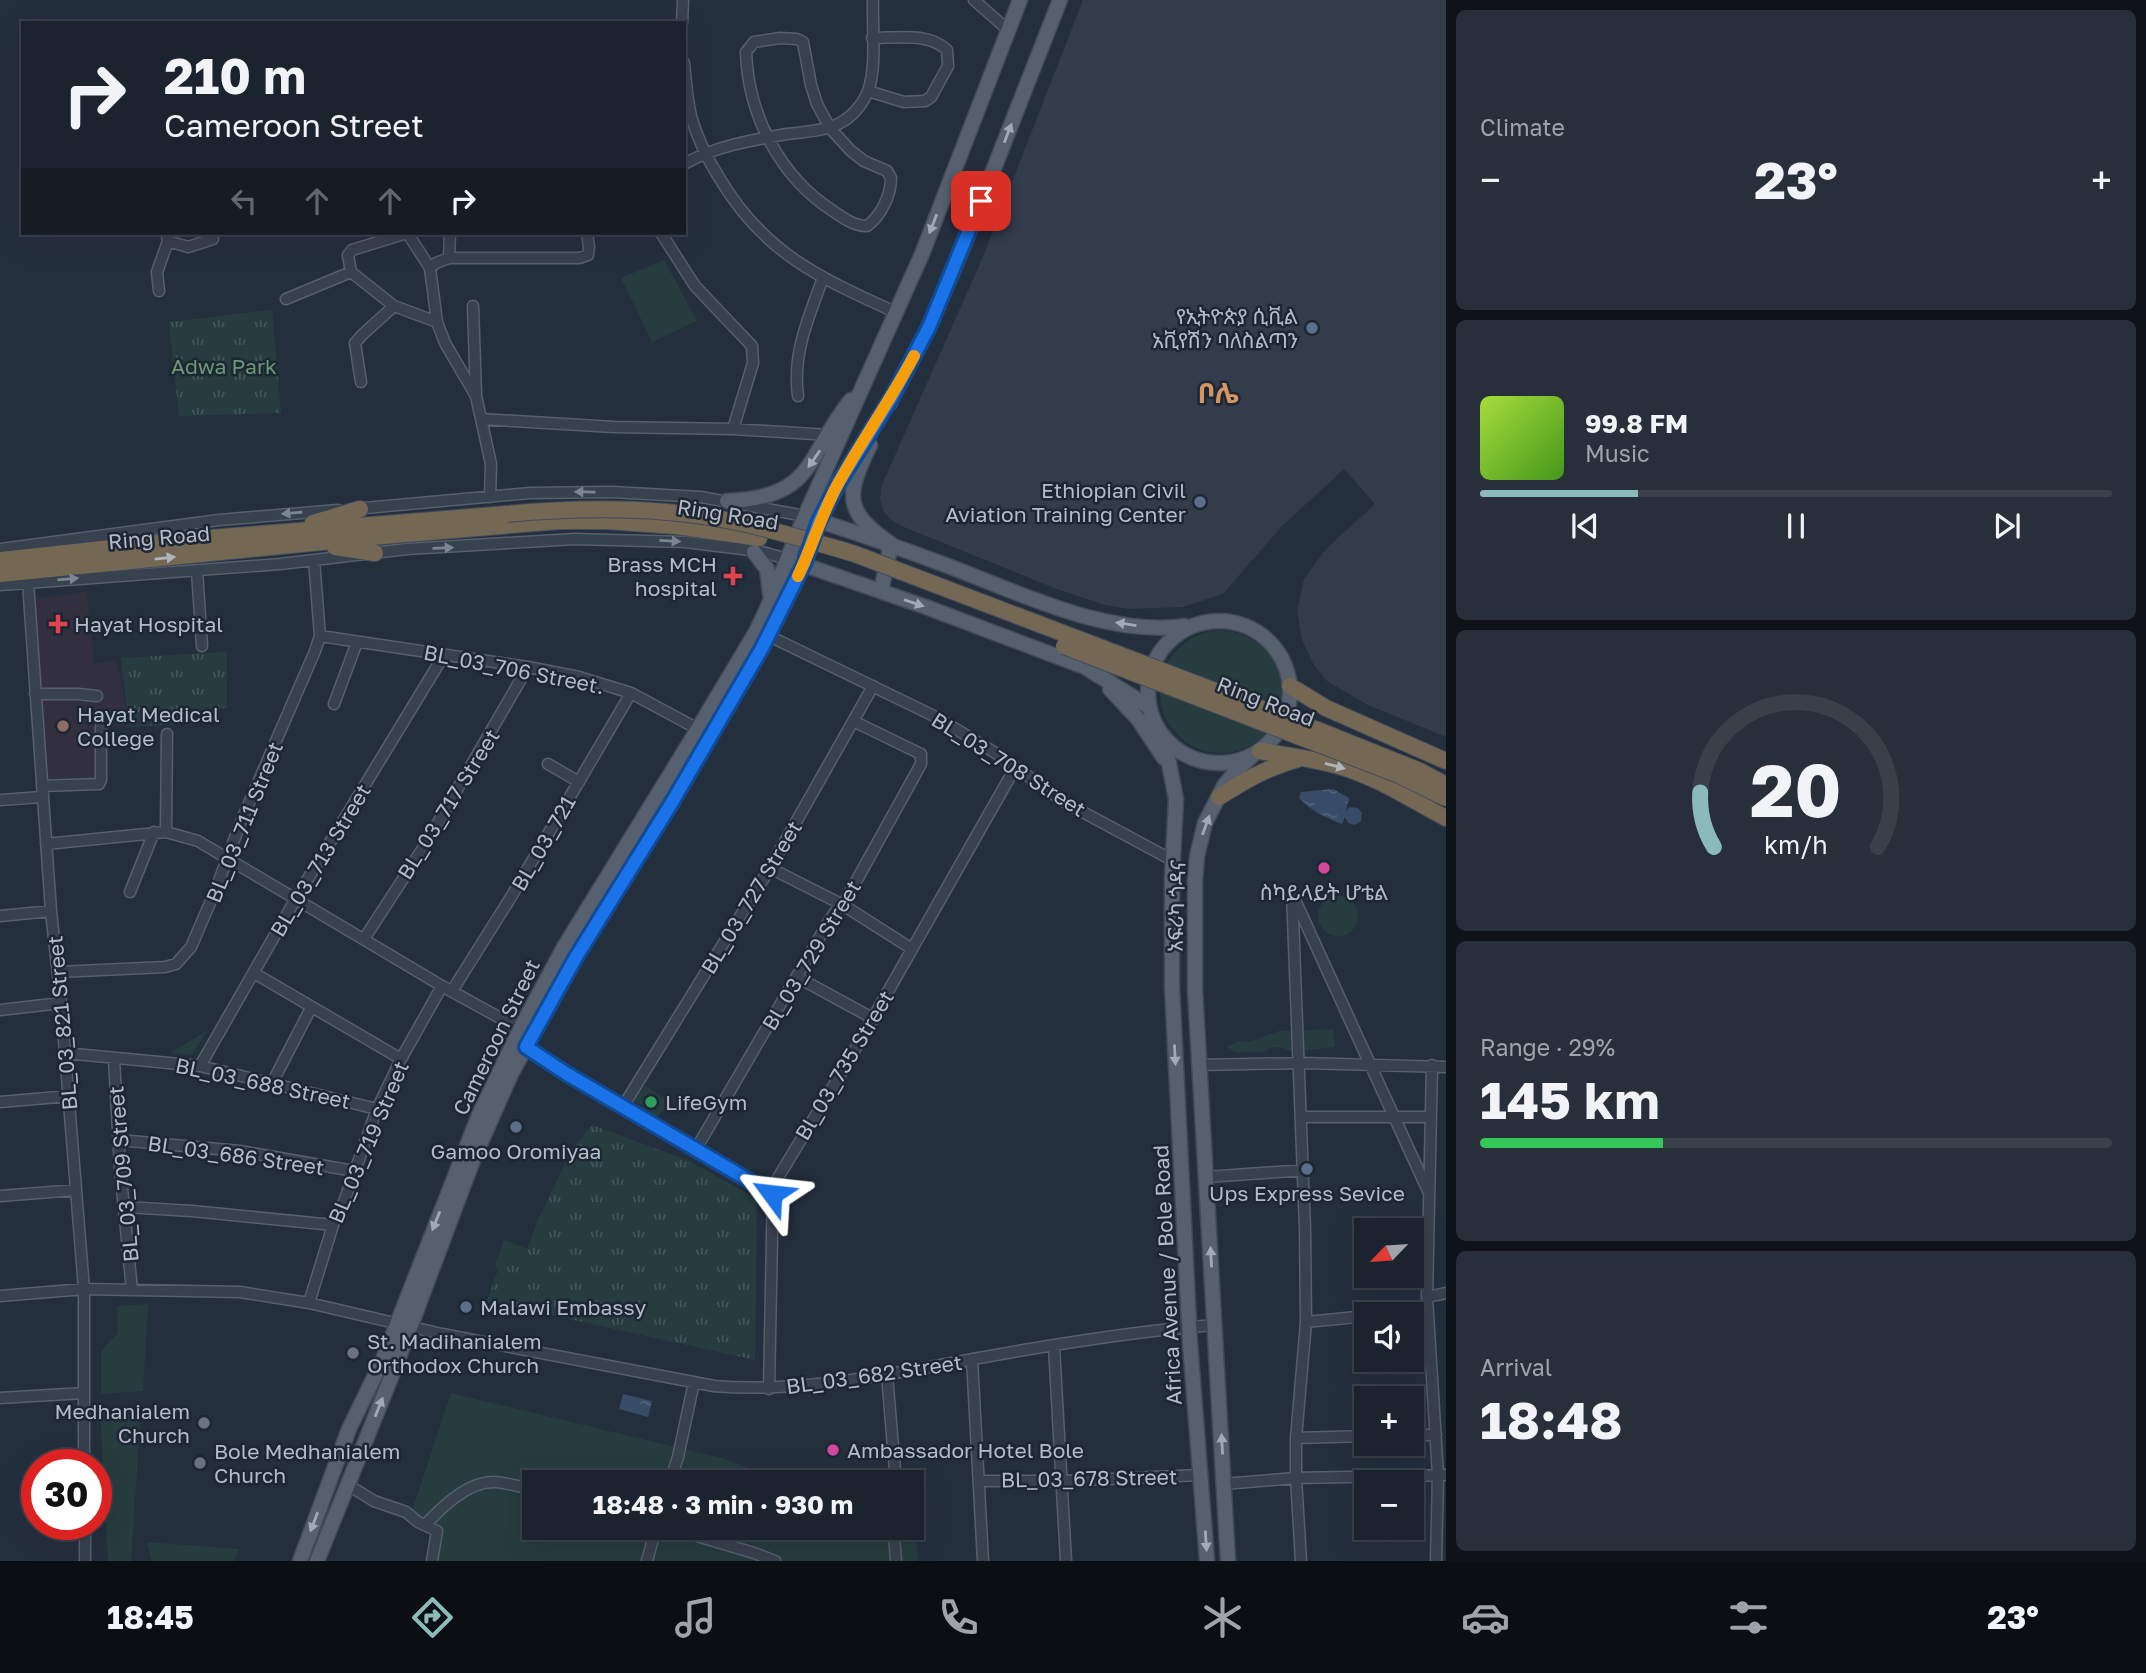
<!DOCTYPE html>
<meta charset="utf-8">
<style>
body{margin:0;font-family:"Golos Text","Noto Sans Ethiopic",sans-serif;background:#282f3a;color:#f1f3f6;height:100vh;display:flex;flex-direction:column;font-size:26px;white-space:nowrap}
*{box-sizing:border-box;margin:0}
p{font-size:23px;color:#a0a4aa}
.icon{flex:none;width:38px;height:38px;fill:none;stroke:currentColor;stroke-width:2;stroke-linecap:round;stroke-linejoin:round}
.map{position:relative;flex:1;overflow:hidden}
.side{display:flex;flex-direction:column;gap:10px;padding:10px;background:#0f1319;width:700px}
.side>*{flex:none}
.top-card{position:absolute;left:21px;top:21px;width:665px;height:214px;border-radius:0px;box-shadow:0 7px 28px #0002,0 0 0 2px #39404a;background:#1b232e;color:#f1f3f6;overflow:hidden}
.needle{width:46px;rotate:245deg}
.fabs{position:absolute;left:1354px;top:1218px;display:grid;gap:14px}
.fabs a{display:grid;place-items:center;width:70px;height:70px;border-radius:0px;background:#1b232e;box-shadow:0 7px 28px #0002,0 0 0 2px #39404a;font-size:35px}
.speed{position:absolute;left:21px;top:1449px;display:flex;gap:14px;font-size:35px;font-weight:700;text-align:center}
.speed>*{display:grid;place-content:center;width:91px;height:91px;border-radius:50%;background:#1b232e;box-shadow:0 7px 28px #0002,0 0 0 2px #39404a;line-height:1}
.speed .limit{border:10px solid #d22;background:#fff;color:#111}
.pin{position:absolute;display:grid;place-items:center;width:60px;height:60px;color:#fff;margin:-30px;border-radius:14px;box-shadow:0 4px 10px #0006}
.me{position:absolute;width:77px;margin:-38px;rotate:300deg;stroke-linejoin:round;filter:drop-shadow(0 0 5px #0008)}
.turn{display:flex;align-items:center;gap:24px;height:147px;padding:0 28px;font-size:32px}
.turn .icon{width:91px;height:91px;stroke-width:2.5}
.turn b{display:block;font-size:49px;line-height:60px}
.lanes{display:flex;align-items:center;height:66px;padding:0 28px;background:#0003;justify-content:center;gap:35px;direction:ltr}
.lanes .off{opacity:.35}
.big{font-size:52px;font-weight:700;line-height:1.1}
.side .card{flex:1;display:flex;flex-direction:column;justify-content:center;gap:10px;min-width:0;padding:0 24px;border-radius:10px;background:#282f3a}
.side .dial{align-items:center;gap:0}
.dial svg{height:182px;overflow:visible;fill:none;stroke:#39404a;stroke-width:7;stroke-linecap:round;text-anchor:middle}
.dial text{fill:#f1f3f6;stroke:none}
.song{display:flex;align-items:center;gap:21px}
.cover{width:84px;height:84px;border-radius:10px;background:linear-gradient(135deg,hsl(80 70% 55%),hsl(100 70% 35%))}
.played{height:7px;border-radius:4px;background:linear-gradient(90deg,#8bbbb9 25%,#39404a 25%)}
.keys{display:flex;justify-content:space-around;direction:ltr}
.heat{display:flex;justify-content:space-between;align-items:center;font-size:38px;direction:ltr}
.charge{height:10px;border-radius:5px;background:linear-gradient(90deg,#34c759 29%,#39404a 0)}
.trip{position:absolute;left:522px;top:1470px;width:402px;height:70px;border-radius:0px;background:#1b232e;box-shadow:0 7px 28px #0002,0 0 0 2px #39404a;font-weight:700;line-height:70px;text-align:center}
.tab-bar{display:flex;height:112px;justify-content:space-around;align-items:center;background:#0b0e12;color:#a0a4aa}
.tab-bar .icon{width:49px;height:49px}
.tab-bar .selected{color:#8bbbb9}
.tab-bar b{font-size:32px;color:#f1f3f6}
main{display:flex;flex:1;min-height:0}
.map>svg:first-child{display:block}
.medical{fill:#32303f}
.airport{fill:#323c4b}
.green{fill:#263c3f}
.park{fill:url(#park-tufts)}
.water{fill:url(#water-ripples)}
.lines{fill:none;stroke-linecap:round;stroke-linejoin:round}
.minor-casing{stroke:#565f6c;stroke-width:13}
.major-casing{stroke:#414a57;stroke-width:17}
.highway-casing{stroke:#434c59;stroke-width:18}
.minor{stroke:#38414e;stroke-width:10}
.major{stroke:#56606e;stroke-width:14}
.highway{stroke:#746855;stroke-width:16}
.highway-bridge-casing{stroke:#434c59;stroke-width:18;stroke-linecap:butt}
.highway-bridge{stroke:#746855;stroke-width:16}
.oneway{fill:#a1aab7}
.oneway2{fill:#7c8592}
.oneway3{fill:#aeb4bd}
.route-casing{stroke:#114b97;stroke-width:18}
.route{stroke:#1a73e8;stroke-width:12}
.slow{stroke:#f59e0b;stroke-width:12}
.service-dot{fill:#5c6f8a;stroke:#1d2633;stroke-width:2.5}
.health-dot{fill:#e0444e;stroke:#1d2633;stroke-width:2.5}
.education-dot{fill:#8d6e63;stroke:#1d2633;stroke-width:2.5}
.hotel-dot{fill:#d1479c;stroke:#1d2633;stroke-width:2.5}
.leisure-dot{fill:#2e9e5b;stroke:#1d2633;stroke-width:2.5}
.worship-dot{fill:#6b7280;stroke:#1d2633;stroke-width:2.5}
.labels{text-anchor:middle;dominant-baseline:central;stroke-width:5;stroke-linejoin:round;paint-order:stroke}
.poi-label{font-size:21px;fill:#b4bcc9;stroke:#1d2633;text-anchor:start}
.park-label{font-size:21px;fill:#6b9a76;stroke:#1d2633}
.street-label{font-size:21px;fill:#b4bcc9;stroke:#1d2633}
.district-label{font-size:28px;font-weight:bold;fill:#d59563;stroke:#1d2633}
</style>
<main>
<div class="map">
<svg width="1446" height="1561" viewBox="0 0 1446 1561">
<defs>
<pattern id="park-tufts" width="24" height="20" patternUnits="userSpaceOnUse" patternTransform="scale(1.75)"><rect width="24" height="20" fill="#263c3f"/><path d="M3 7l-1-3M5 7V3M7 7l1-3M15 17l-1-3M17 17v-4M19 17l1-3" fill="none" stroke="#435659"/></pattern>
<pattern id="water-ripples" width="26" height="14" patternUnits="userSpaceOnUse" patternTransform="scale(1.75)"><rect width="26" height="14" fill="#394c67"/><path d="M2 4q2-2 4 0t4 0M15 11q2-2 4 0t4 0" fill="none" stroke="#53647b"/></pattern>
</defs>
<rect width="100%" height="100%" fill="#242f3e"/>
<path class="medical" d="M87 591 94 663 117 661 129 727H101L99 784 47 782 33 607 36 599Z"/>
<path class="airport" d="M1083 0H1446V737L1368 705 1327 681 1314 665 1302 640 1297 610 1304 579 1326 549 1375 504 1344 469 1282 526 1223 594 1182 607 1130 609 1105 605 1054 588 904 527 893 521 883 511 880 499 881 487 982 259Z"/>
<path class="green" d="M664 260 697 321 652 342 621 278Z
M1160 692a61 61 0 1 1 122 0a61 61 0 1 1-122 0Z
M1318 916a20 20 0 1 1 40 0a20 20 0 1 1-40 0Z
M1333 1029 1335 1047 1293 1052 1283 1048 1273 1047 1264 1052H1235L1227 1047 1237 1042 1252 1041 1279 1031Z
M208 1030 192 1055 170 1053Z
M645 1085 669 1102 657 1118 634 1101Z
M148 1304 143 1391 101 1394V1351L118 1333 117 1306Z
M451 1393 721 1458 791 1482H534V1528H798L799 1541 916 1538 918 1561H429L440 1526 411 1514Z
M141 1409 131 1561H108L100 1412Z
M147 1542 239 1549 234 1561H152Z"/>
<path class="park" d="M272 310 281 413 179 416 169 322Z
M227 652V708L180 712V724L129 727 121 658Z
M592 1125 687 1160 757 1199 755 1360 487 1301 498 1270 495 1265 504 1240 527 1249 539 1218 571 1151Z"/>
<path class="water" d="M1333 789 1349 798 1346 811 1350 807 1358 808 1362 813 1361 821 1355 825 1348 823 1345 817 1342 824C1326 818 1311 811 1299 798L1301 792Z
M623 1394 652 1401 648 1417 619 1409Z"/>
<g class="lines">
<defs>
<path id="minor" d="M974 0 1008 30
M682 23 683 0
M780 38 797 39 803 42 811 85 817 104 830 128 851 151 864 161 887 171 891 178C891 195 881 216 867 226 854 226 843 218 833 211 780 177 748 115 746 52L754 42Z
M684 63C686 81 687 99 691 116 697 138 708 160 720 179 764 253 820 278 895 312
M868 91 904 102 925 101 931 97 948 66 947 50C929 32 896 38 872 38
M684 164C716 146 751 140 787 134 804 132 825 131 840 123 852 117 863 104 868 91 877 67 872 26 873 0
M410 233 408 234 430 268
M661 233 695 286 752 346 753 363 733 429
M168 241 188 247 213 239
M449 258 450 233
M351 272 348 255 352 250 407 233
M159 291 157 272 168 241 166 233
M286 299 351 272 394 306 437 322
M473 306 476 394
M361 382 355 343 362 335 394 306
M798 396C792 354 809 316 823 278
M481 419 614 427 733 429 829 435
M490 497 491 464 476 396 445 343 437 322 430 268 436 263 449 258H579L588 255 589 247 587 233
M354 509 530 493 612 492 701 497 805 516
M0 549 219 520 338 510
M197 571 202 646
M28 582 51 911 61 1003 84 1289V1465
M0 585 280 564 407 549 575 539 685 542 758 551 788 559
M763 633 936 717 994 752 1066 803 1172 860
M320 636 528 667 579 677 631 693 698 729
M35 694H78L97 696
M334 704 357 642
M548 764 579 782
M42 786 99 784 101 780V727
M0 800 42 797
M166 832 167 734
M46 844 166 832 198 841 442 986 520 1029
M770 868 843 905 912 949
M130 892 154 832
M1292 893 1305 1229 1306 1322 1296 1438V1478L1301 1561
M1295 900 1428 1191
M0 916 51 911
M364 939 425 845 528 667
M58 972 165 967 176 964 191 947 216 889 240 824 315 651 320 636 314 560
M254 973 401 1059
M797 977 874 1019
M452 991 511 897 631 693
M0 1010 61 1003
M526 1047 567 1074 772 1194
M65 1053 200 1066 377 1109
M114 1059 120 1168 132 1290
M1200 1065 1303 1063 1446 1067
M1432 1065 1427 1297 1438 1475 1436 1561
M200 1066 295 900 444 655
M271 1085 311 1008
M0 1102 69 1096
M624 1105 770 868 873 686
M1304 1117H1431
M119 1140 240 1151 354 1171
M696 1149 829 921 837 909 843 905 921 764V754L853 721
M1206 1177 1306 1170
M0 1196 76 1190
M125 1207 192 1211 333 1225
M0 1296 84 1289 240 1292 309 1303 442 1334 714 1386C800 1393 883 1375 968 1360 1049 1345 1133 1331 1215 1325
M1427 1297 1446 1293
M309 1303 333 1225 345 1199 377 1109 401 1059 442 986
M1381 1314 1427 1309
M1306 1322 1367 1316
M1054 1346 1066 1561
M972 1359 983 1561
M887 1375 896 1482
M769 1389 773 1186 849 1060 1015 768
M0 1398 84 1393
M1412 1435H1436
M1296 1438 1367 1436
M979 1481H1062L1200 1475
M670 1482 678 1457 694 1382
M1223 1484 1296 1478 1446 1475
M348 1485 374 1501 406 1512 418 1522 437 1531 432 1561
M85 1524V1561
M425 1525C442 1507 468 1481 495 1482 508 1483 521 1487 534 1490
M670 1528 754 1553 775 1561
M842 1534H900V1528
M894 1534 896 1561
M647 1561 656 1528"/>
<path id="major" d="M889 404 929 327 962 250 1060 0
M870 445C846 495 843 511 891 544L881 591
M727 501C816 498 806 455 851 400
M811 518C857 533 903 549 948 566 1020 593 1107 637 1185 626
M754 552 767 569 770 594
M796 562 926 607 1085 667 1149 707
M1148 692a71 71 0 1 1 142 0a71 71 0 1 1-142 0Z
M1110 689 1138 719 1164 758
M1164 738 1176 799 1172 878V987L1190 1343 1207 1561
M300 1561 349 1429 384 1357 479 1115 520 1029 563 949 698 729 757 630 766 611 805 516 922 254 1020 0
M317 1561 396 1365 473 1160 512 1072 576 957 632 864 660 821 747 675 804 564 819 521 838 484 892 397
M1228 1561 1195 990V880L1197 856 1205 823 1224 786 1235 772 1252 756"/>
<path id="highway" d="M313 523 360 509
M335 547 375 553
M0 560 186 540 507 514
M0 574 382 536 559 521H606L677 526 759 538
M1290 686 1326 708 1446 761
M1260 751C1287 755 1313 759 1339 766 1377 777 1412 800 1446 818
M1219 797C1244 781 1268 767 1298 759"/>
</defs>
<use href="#minor" class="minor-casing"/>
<use href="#major" class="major-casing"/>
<use href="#highway" class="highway-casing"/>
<use href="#minor" class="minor"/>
<use href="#major" class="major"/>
<use href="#highway" class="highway"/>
<defs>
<path id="highway-bridge" d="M507 514C582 507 657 506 731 521 773 529 814 542 855 554L1315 729 1420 771 1446 785
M1064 646 1399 775 1446 798"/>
</defs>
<use href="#highway-bridge" class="highway-bridge-casing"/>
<use href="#highway-bridge" class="highway-bridge"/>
</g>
<defs><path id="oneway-solid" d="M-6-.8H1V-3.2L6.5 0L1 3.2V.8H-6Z" transform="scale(1.75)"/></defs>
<g class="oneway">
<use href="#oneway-solid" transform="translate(1008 133) rotate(-69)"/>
<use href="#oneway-solid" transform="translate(933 224) rotate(111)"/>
<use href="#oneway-solid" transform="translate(814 459) rotate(125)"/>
<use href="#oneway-solid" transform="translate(914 603) rotate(19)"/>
<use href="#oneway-solid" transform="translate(1126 624) rotate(-171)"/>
<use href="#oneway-solid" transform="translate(1206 825) rotate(-70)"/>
<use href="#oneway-solid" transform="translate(1175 1055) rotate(87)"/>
<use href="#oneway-solid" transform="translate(436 1221) rotate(112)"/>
<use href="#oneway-solid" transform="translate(1211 1257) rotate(-93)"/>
<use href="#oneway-solid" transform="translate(379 1407) rotate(-68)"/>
<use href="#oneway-solid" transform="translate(1222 1444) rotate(-93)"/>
<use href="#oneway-solid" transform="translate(314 1522) rotate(111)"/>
<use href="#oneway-solid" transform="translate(1206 1541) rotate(86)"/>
</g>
<g class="oneway2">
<use href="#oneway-solid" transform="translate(585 492) rotate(-179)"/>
<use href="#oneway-solid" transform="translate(292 513) rotate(175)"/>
<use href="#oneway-solid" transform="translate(670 541) rotate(3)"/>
<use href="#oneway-solid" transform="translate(443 548) rotate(-2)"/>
<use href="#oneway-solid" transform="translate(68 579) rotate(-5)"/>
</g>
<g class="oneway3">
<use href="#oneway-solid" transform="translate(165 558) rotate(-6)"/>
<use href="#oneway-solid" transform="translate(1335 766) rotate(15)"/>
</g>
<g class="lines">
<defs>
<path id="route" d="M772 1194 567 1074 526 1047 576 957 671 804 762 648 804 564 819 521 838 484 892 397 929 327 981 201"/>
</defs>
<use href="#route" class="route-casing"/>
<use href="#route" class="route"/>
<path class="slow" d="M798 576C813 545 822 512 839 482 863 439 891 399 914 356"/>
</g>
<g class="service-dot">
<circle cx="1312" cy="328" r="7"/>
<circle cx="1200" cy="502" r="7"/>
<circle cx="516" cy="1127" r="7"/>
<circle cx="1307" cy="1169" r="7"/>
<circle cx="466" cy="1307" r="7"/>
</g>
<g class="health-dot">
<path d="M729.5 565.5h7v7h7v7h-7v7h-7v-7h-7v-7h7z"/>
<path d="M54.5 613.5h7v7h7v7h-7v7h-7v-7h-7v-7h7z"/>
</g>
<circle class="education-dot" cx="63" cy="726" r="7"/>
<g class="hotel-dot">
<circle cx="1324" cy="868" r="7"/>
<circle cx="833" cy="1450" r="7"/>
</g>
<circle class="leisure-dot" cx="651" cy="1102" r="7"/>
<g class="worship-dot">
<circle cx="353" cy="1353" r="7"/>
<circle cx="204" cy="1423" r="7"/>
<circle cx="200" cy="1463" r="7"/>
</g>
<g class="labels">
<g class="poi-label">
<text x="1298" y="316" text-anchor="end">የኢትዮጵያ ሲቪል<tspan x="1298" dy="24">አቪየሽን ባለስልጣን</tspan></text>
<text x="1186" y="490" text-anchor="end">Ethiopian Civil<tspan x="1186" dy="24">Aviation Training Center</tspan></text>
<text x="717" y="564" text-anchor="end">Brass MCH<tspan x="717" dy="24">hospital</tspan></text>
<text x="74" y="624">Hayat Hospital</text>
<text x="77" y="714">Hayat Medical<tspan x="77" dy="24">College</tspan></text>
<text x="1324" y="892" text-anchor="middle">ስካይላይት ሆቴል</text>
<text x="665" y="1102">LifeGym</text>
<text x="516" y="1151" text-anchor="middle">Gamoo Oromiyaa</text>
<text x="1307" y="1193" text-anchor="middle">Ups Express Sevice</text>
<text x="480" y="1307">Malawi Embassy</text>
<text x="367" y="1341">St. Madihanialem<tspan x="367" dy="24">Orthodox Church</tspan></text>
<text x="190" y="1411" text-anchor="end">Medhanialem<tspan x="190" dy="24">Church</tspan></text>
<text x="847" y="1450">Ambassador Hotel Bole</text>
<text x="214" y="1451">Bole Medhanialem<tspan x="214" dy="24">Church</tspan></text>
</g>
<g class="park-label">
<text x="224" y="366">Adwa Park</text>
</g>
<g class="street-label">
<text transform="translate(728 514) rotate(9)">Ring Road</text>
<text transform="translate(159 537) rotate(-5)">Ring Road</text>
<text transform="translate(514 669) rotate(11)">BL_03_706 Street.</text>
<text transform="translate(1266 701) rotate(21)">Ring Road</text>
<text transform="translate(1009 764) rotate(32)">BL_03_708 Street</text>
<text transform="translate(448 804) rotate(-58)">BL_03_717 Street</text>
<text transform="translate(244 822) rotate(-68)">BL_03_711 Street</text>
<text transform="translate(543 843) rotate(-60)">BL_03_721</text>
<text transform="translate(320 860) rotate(-59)">BL_03_713 Street</text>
<text transform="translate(751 897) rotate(-59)">BL_03_727 Street</text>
<text transform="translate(1176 906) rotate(-88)">አፍሪካ ጎዳና</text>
<text transform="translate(811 955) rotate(-59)">Bl_03_729 Street</text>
<text transform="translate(62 1023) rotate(-95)">BL_03_821 Street</text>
<text transform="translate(496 1037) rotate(-64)">Cameroon Street</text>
<text transform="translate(844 1065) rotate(-59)">Bl_03_735 Street</text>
<text transform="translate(263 1083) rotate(12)">BL_03_688 Street</text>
<text transform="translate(368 1142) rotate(-67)">BL_03_719 Street</text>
<text transform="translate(236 1155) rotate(8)">BL_03_686 Street</text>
<text transform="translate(123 1174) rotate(-95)">BL_03_709 Street</text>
<text transform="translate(1167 1275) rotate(-93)">Africa Avenue / Bole Road</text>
<text transform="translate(874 1374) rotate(-8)">BL_03_682 Street</text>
<text transform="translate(1089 1478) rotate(-1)">BL_03_678 Street</text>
</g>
<g class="district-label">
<text x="1218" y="392">ቦሌ</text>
</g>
</g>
</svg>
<div class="fabs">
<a><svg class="needle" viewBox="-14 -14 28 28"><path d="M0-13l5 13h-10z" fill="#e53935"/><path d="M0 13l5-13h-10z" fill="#a0a4aa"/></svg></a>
<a><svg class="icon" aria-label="sound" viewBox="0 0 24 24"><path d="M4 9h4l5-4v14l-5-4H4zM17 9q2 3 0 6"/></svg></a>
<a>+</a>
<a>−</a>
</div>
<div class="speed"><div class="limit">30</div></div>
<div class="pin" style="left:981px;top:201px;background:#d93025"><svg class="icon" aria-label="arrive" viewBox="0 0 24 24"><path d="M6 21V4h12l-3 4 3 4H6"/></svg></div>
<svg class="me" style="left:772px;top:1194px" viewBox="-20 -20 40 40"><path d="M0-17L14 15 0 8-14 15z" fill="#1a73e8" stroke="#fff" stroke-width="4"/></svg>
<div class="trip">18:48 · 3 min · 930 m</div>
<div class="top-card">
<div class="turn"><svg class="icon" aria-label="right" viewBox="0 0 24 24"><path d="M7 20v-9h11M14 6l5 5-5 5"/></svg><div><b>210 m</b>Cameroon Street</div></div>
<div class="lanes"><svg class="icon off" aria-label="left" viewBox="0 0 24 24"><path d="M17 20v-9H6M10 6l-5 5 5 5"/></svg><svg class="icon off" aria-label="ahead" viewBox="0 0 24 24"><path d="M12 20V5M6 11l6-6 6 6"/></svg><svg class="icon off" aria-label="ahead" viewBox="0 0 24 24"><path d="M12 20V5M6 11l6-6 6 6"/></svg><svg class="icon" aria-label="right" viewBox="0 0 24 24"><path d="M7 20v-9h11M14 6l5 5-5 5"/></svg></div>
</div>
</div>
<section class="side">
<div class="card"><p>Climate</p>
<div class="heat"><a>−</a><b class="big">23°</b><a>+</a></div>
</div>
<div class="card">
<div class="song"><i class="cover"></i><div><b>99.8 FM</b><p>Music</p></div></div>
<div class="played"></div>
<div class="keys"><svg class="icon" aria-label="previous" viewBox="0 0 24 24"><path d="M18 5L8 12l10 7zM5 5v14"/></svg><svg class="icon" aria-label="pause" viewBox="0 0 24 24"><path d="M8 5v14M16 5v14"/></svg><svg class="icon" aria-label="next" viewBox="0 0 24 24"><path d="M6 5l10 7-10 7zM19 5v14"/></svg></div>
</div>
<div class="card dial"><svg viewBox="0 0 100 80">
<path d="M14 69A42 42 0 1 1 86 69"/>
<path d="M14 69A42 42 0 0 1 8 45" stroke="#8bbbb9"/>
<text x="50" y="56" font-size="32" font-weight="700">20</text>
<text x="50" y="72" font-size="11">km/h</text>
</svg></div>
<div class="card"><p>Range · 29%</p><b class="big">145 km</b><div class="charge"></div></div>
<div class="card"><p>Arrival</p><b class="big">18:48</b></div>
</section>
</main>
<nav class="tab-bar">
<b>18:45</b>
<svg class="icon selected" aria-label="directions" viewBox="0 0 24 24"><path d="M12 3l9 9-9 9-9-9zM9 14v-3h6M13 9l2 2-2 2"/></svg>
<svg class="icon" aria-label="music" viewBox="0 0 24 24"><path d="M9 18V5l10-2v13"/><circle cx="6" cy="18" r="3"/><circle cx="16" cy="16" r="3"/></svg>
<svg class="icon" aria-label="phone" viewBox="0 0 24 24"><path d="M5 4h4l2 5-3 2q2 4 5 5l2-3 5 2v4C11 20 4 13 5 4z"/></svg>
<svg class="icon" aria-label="climate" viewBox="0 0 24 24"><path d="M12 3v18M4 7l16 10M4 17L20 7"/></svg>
<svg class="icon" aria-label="car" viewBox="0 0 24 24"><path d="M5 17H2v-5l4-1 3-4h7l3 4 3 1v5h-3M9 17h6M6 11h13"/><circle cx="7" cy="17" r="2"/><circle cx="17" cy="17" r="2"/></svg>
<svg class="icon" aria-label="filters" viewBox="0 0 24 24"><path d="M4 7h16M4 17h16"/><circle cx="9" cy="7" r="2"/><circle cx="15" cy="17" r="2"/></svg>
<b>23°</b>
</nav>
